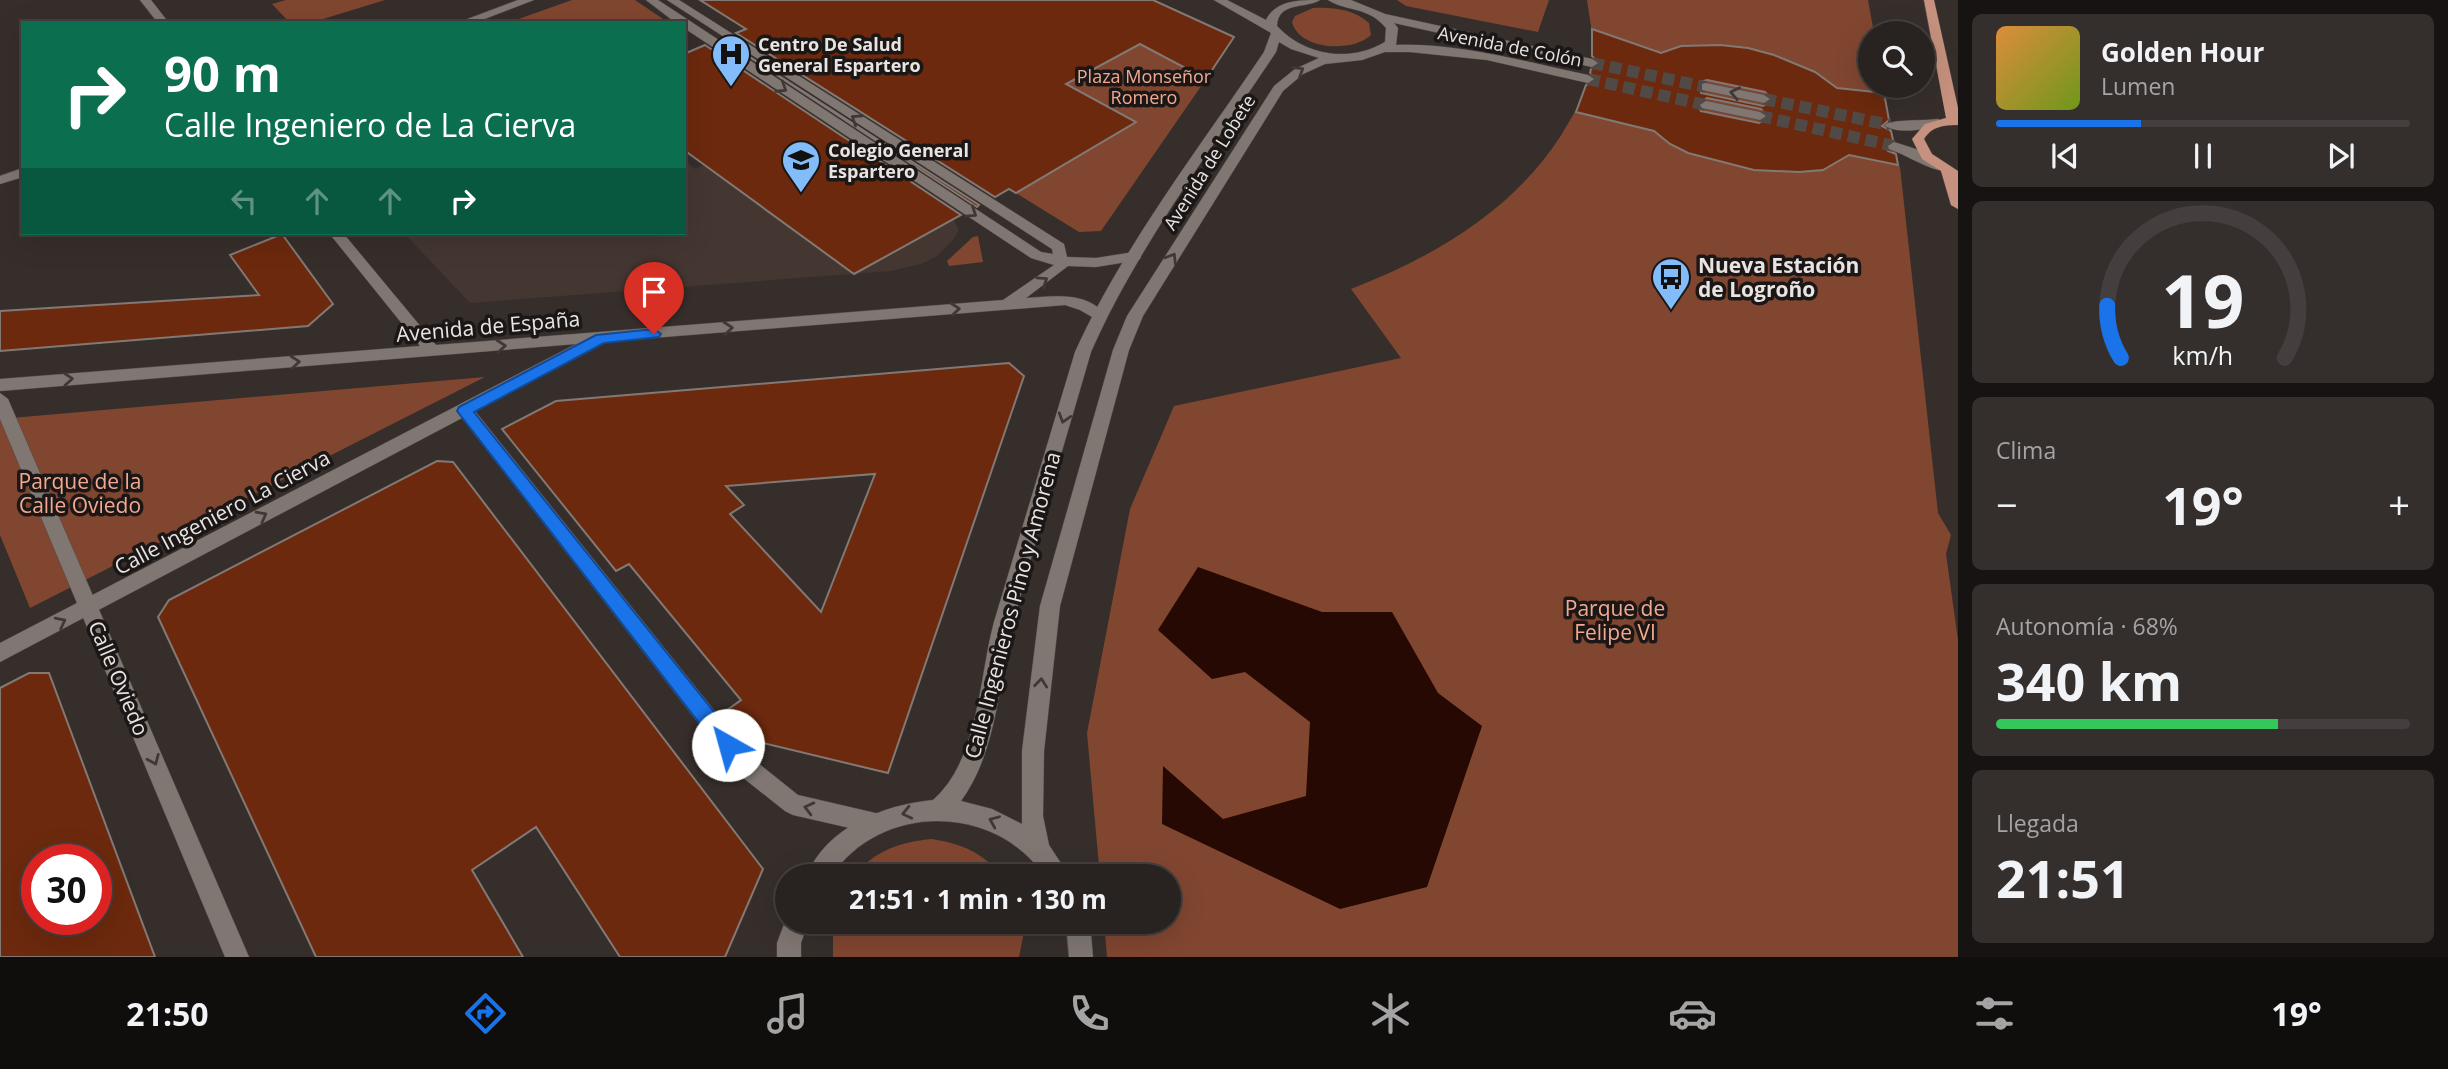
<!DOCTYPE html>
<html lang="es">
<meta charset="utf-8">
<style>
body{margin:0;font-family:"Open Sans",sans-serif;background:#342f2d;color:#f1f3f6;height:100vh;display:flex;flex-direction:column;font-size:26px;white-space:nowrap}
*{box-sizing:border-box;margin:0}
p{font-size:23px;color:#a5a4a5}
.icon{flex:none;width:38px;height:38px;fill:none;stroke:currentColor;stroke-width:2;stroke-linecap:round;stroke-linejoin:round}
.map{position:relative;flex:1;overflow:hidden}
.drawer{display:flex;flex-direction:column;gap:14px;padding:14px;background:#161312;width:490px}
.drawer>*{flex:none}
.top-card{position:absolute;left:21px;top:21px;width:665px;height:214px;border-radius:0px;box-shadow:0 7px 28px #0002,0 0 0 2px #443f3e;background:#0b6e4f;color:#fff;overflow:hidden}
.fabs{position:absolute;left:1858px;top:21px;display:grid;gap:14px}
.fabs a{display:grid;place-items:center;width:77px;height:77px;border-radius:50%;background:#282220;box-shadow:0 7px 28px #0002,0 0 0 2px #443f3e;font-size:35px}
.speed{position:absolute;left:21px;top:844px;display:flex;gap:14px;font-size:35px;font-weight:700;text-align:center}
.speed>*{display:grid;place-content:center;width:91px;height:91px;border-radius:50%;background:#282220;box-shadow:0 7px 28px #0002,0 0 0 2px #443f3e;line-height:1}
.speed .limit{border:10px solid #d22;background:#fff;color:#111}
.pin{position:absolute;display:grid;place-items:center;width:60px;height:60px;color:#fff;margin:-72px -30px;border-radius:50% 50% 50% 0;rotate:-45deg;box-shadow:0 0 7px #0007}
.pin .icon{rotate:45deg}
.me{position:absolute;width:77px;margin:-38px;rotate:322deg;stroke-linejoin:round;filter:drop-shadow(0 0 5px #0008)}
.turn{display:flex;align-items:center;gap:24px;height:147px;padding:0 28px;font-size:32px}
.turn .icon{width:91px;height:91px;stroke-width:2.5}
.turn b{display:block;font-size:49px;line-height:60px}
.lanes{display:flex;align-items:center;height:66px;padding:0 28px;background:#0003;justify-content:center;gap:35px;direction:ltr}
.lanes .off{opacity:.35}
.big{font-size:52px;font-weight:700;line-height:1.1}
.drawer .tile{flex:1;display:flex;flex-direction:column;justify-content:center;gap:10px;min-width:0;padding:0 24px;border-radius:10px;background:#342f2d}
.drawer .dial{align-items:center;gap:0}
.dial svg{height:182px;overflow:visible;fill:none;stroke:#443f3e;stroke-width:7;stroke-linecap:round;text-anchor:middle}
.dial text{fill:#f1f3f6;stroke:none}
.song{display:flex;align-items:center;gap:21px}
.cover{width:84px;height:84px;border-radius:10px;background:linear-gradient(135deg,hsl(30 70% 55%),hsl(80 70% 35%))}
.played{height:7px;border-radius:4px;background:linear-gradient(90deg,#1a73e8 35%,#443f3e 35%)}
.keys{display:flex;justify-content:space-around;direction:ltr}
.heat{display:flex;justify-content:space-between;align-items:center;font-size:38px;direction:ltr}
.charge{height:10px;border-radius:5px;background:linear-gradient(90deg,#34c759 68%,#443f3e 0)}
.trip{position:absolute;left:775px;top:864px;width:406px;height:70px;border-radius:35px;background:#282220;box-shadow:0 7px 28px #0002,0 0 0 2px #443f3e;font-weight:700;line-height:70px;text-align:center}
.dock{display:flex;height:112px;justify-content:space-around;align-items:center;background:#100e0d;color:#a5a4a5}
.dock .icon{width:49px;height:49px}
.dock .current{color:#1a73e8}
.dock b{font-size:32px;color:#f1f3f6}
main{display:flex;flex:1;min-height:0}
.map>svg:first-child{display:block}
.built{fill:#443732}
.green{fill:#814630}
.water{fill:#260902}
.building{fill:#6c290d;stroke:#827975;stroke-width:2;fill-rule:evenodd}
.lines{fill:none;stroke-linecap:round;stroke-linejoin:round}
.secondary-tunnel{stroke:#514946;stroke-width:12;stroke-dasharray:12 6;stroke-linecap:butt}
.pedestrian-casing{stroke:#524c4a;stroke-width:1}
.minor-casing{stroke:#524c4a;stroke-width:1}
.secondary-casing{stroke:#524c4a;stroke-width:1}
.primary-casing{stroke:#524c4a;stroke-width:1}
.pedestrian{fill:#807773;fill-rule:evenodd}
.minor{fill:#807773;fill-rule:evenodd}
.secondary{fill:#807773;fill-rule:evenodd}
.primary{fill:#c6917e;fill-rule:evenodd}
.oneway{stroke:#3e3937}
.route{fill:#1a73e8;stroke:#114b97;stroke-width:2}
.labels{text-anchor:middle;dominant-baseline:central;stroke-width:7;stroke-linejoin:round;paint-order:stroke}
.far-poi-label{font-size:18px;font-weight:bold;fill:#e9e4e2;stroke:#1a1716;text-anchor:start}
.far-street-label{font-size:18px;fill:#e9e4e2;stroke:#1a1716}
.far-park-label{font-size:18px;fill:#f3a98f;stroke:#1a1716}
.poi-label{font-size:21px;font-weight:bold;fill:#e9e4e2;stroke:#1a1716;text-anchor:start}
.street-label{font-size:21px;fill:#e9e4e2;stroke:#1a1716}
.park-label{font-size:21px;fill:#f3a98f;stroke:#1a1716}
</style>
<main>
<div class="map">
<svg width="1958" height="957" viewBox="0 0 1958 957">
<rect width="100%" height="100%" fill="#362e2b"/>
<path class="built" d="M809 118 953 219 959 230 953 240 937 256 921 264 891 271 470 303 404 233H684V160L695 169Z"/>
<path class="green" d="M286 0H385L310 23H290L272 4Z
M572 0H635L669 23H507Z
M1010 0 1118 56 1140 44 1206 79 1101 231 1079 232 1016 193 1135 121 1065 83Z
M1397 0H1549L1538 32 1406 6Z
M1587 0H1868L1874 33H1871V86H1883L1898 165 1900 167 1938 513 1951 535 1946 554 1958 640V957H1107L1104 922H1169V877H1100L1087 733 1130 509 1174 406 1401 358 1351 289C1433 257 1511 212 1560 137 1574 114 1588 91 1592 64 1595 43 1590 21 1587 0Z
M1313 8C1333 7 1353 9 1369 23L1371 35C1352 53 1299 50 1292 22L1295 16Z
M978 236 983 262 949 266 947 261 973 237Z
M485 377 30 608 0 535V419Z
M932 839C966 845 980 852 1004 877H853C875 850 900 842 932 839Z
M833 922H1021L1023 937 1019 957H833Z"/>
<path class="water" d="M1198 567 1322 612H1392L1438 693 1482 726 1427 887 1340 909 1162 824 1163 766 1223 819 1306 796 1310 722 1245 672 1212 679 1158 630Z"/>
<path class="building" d="M700 0H1153L1234 37 1206 79 1140 44 1066 84 1136 122 1016 193 1009 189 995 197 736 33 746 29Z
M1592 29 1661 53 1681 46 1720 45 1748 48 1774 55 1815 72 1837 88 1884 93 1889 120 1882 126 1891 131 1893 140 1886 147 1888 151 1896 154 1898 165 1849 155 1823 170 1799 172 1754 170 1688 153 1670 144 1654 131 1576 112 1586 85 1596 80 1590 73 1591 69 1600 64 1592 56ZM1707 80 1765 92 1772 100 1763 106 1701 93 1700 82ZM1707 98 1761 109 1768 117 1759 123 1701 111 1697 104Z
M722 39 979 205 977 207Z
M705 45 961 215 854 274 684 150V54Z
M282 234 333 304 308 326 0 351V311L259 295 230 255Z
M1009 363 1024 376 888 773 746 739 723 713 741 700 629 564 616 571 502 429 556 401ZM875 474 821 612 730 514 744 505 726 486Z
M437 461 453 462 763 869 725 957H620L536 827 472 870 523 957H316L158 617 169 600Z
M29 673H49L155 957H0V688ZM37 859H96V919H37Z"/>
<g class="lines">
<path class="secondary-tunnel" d="M1592 63 1706 87
M1588 79 1706 105
M1764 99 1890 125
M1760 116 1894 146"/>
<defs>
<path id="pedestrian" d="M0 393 8 399 249 957H225L0 419Z"/>
<path id="minor" d="M140 0H151L169 23H158Z
M518 0H534L474 23H457Z
M646 0H658L1041 252 1053 254 1052 249 667 0H679L1064 244 1067 257 1096 258 1134 252 1141 257 1139 260 1096 267 1068 266 1026 298C1054 296 1087 291 1107 316L1099 321 1080 310 1065 305 602 342 475 411 753 759 798 795 884 815 887 823 884 831 876 834 793 815 785 811 737 773 462 418 0 662V643L576 344 0 391V379L420 346 329 233H343L436 345 1003 300 1054 265 1031 258 684 28V23H676Z
M23 168V177L0 184V176Z"/>
<path id="secondary" d="M1214 0H1227L1266 20C1276 0 1299 0 1320 0 1306 9 1278 1 1277 26 1305 56 1350 63 1385 42L1386 28C1368 6 1347 12 1328 0H1351L1385 14 1592 59 1598 63 1592 67 1394 23 1398 28 1396 45C1461 43 1525 62 1588 75L1594 79 1588 83 1487 60 1410 52H1385L1362 60 1325 64 1303 74 1283 91 1143 316 1129 350 1060 606 1044 751 1043 816 1049 845 1070 877H1045C996 803 880 802 831 877H806C826 827 883 805 933 800 979 760 979 677 994 622 1021 532 1048 442 1075 352 1122 248 1200 147 1264 52L1271 33ZM1279 42 1291 49 1319 58 1295 69 1274 86 1127 316 1113 350 1040 606 1022 751V824L992 809 961 801C998 750 998 682 1013 624 1037 533 1065 442 1091 352 1136 249 1213 147 1276 52Z
M1706 83 1764 95 1770 99 1764 103 1702 90V84Z
M1706 101 1760 112 1766 116 1760 120 1702 108 1700 105Z
M1938 119 1944 123 1942 126C1926 129 1897 135 1884 125 1893 119 1924 121 1938 119Z
M1894 142 1922 151 1945 166 1938 170C1921 165 1906 155 1889 149L1888 146Z
M788 914V922H808L801 943V957H777V943Z
M1066 922H1090L1093 957H1069Z"/>
<path id="primary" d="M1924 0H1934L1958 108V125C1944 125 1932 126 1924 139L1932 154 1958 171V209L1951 205 1941 171 1922 159 1912 139 1925 124 1946 118Z"/>
</defs>
<use href="#pedestrian" class="pedestrian-casing"/>
<use href="#minor" class="minor-casing"/>
<use href="#secondary" class="secondary-casing"/>
<use href="#primary" class="primary-casing"/>
<use href="#pedestrian" class="pedestrian"/>
<use href="#minor" class="minor"/>
<use href="#secondary" class="secondary"/>
<use href="#primary" class="primary"/>
</g>
<defs><path id="oneway-chevron" d="M-2-3.5L2.5 0L-2 3.5" fill="none" stroke-width="1.6" stroke-linecap="round" stroke-linejoin="round" transform="scale(1.75)"/></defs>
<g class="oneway">
<use href="#oneway-chevron" transform="translate(1299 71) rotate(-32)"/>
<use href="#oneway-chevron" transform="translate(782 88) rotate(33)"/>
<use href="#oneway-chevron" transform="translate(1735 93) rotate(-168)"/>
<use href="#oneway-chevron" transform="translate(856 119) rotate(-147)"/>
<use href="#oneway-chevron" transform="translate(972 213) rotate(34)"/>
<use href="#oneway-chevron" transform="translate(1172 258) rotate(-58)"/>
<use href="#oneway-chevron" transform="translate(1043 281) rotate(-34)"/>
<use href="#oneway-chevron" transform="translate(955 309) rotate(-5)"/>
<use href="#oneway-chevron" transform="translate(728 328) rotate(-5)"/>
<use href="#oneway-chevron" transform="translate(501 346) rotate(-5)"/>
<use href="#oneway-chevron" transform="translate(295 362) rotate(-5)"/>
<use href="#oneway-chevron" transform="translate(68 379) rotate(-4)"/>
<use href="#oneway-chevron" transform="translate(1064 418) rotate(107)"/>
<use href="#oneway-chevron" transform="translate(262 516) rotate(-28)"/>
<use href="#oneway-chevron" transform="translate(61 622) rotate(-27)"/>
<use href="#oneway-chevron" transform="translate(1041 683) rotate(-84)"/>
<use href="#oneway-chevron" transform="translate(154 760) rotate(67)"/>
<use href="#oneway-chevron" transform="translate(809 808) rotate(-166)"/>
<use href="#oneway-chevron" transform="translate(907 813) rotate(167)"/>
<use href="#oneway-chevron" transform="translate(994 821) rotate(-157)"/>
</g>
<path class="route" d="M654 329 661 334 659 337 604 343 474 412 735 738 738 745 735 751 728 754 721 751 457 411 459 407 596 335Z"/>
<defs>
<symbol id="hospital-pin" viewBox="-11 -11 22 30"><path d="M0 17L-7.5 6A9.5 9.5 0 1 1 7.5 6Z" fill="#82bcfa" stroke="#1a1716"/><path d="M-5-5h3v3.5h4V-5h3V5h-3V1.5h-4V5h-3Z" fill="#111"/></symbol>
<symbol id="school-pin" viewBox="-11 -11 22 30"><path d="M0 17L-7.5 6A9.5 9.5 0 1 1 7.5 6Z" fill="#82bcfa" stroke="#1a1716"/><path d="M0-5L7-2L0 1L-7-2ZM-4 1L0 2.5L4 1V4Q0 6-4 4Z" fill="#111"/></symbol>
<symbol id="bus-pin" viewBox="-11 -11 22 30"><path d="M0 17L-7.5 6A9.5 9.5 0 1 1 7.5 6Z" fill="#82bcfa" stroke="#1a1716"/><path d="M-5-6H5V4H4V6H2V4H-2V6H-4V4H-5ZM-3.5-4V0h7V-4ZM-3.5 1.2v1.5H-2V1.2ZM2 1.2v1.5H3.5V1.2Z" fill="#111"/></symbol>
</defs>
<g fill-rule="evenodd">
<use href="#hospital-pin" x="709" y="32" width="44" height="60"/>
<use href="#school-pin" x="779" y="138" width="44" height="60"/>
<use href="#bus-pin" x="1649" y="255" width="44" height="60"/>
</g>
<g class="labels">
<g class="far-poi-label">
<text x="758" y="44">Centro De Salud<tspan x="758" dy="21">General Espartero</tspan></text>
<text x="828" y="150">Colegio General<tspan x="828" dy="21">Espartero</tspan></text>
</g>
<g class="far-street-label">
<text transform="translate(1510 46) rotate(11)">Avenida de Colón</text>
<text transform="translate(1209 162) rotate(-58)">Avenida de Lobete</text>
</g>
<g class="far-park-label">
<text x="1144" y="76">Plaza Monseñor<tspan x="1144" dy="21">Romero</tspan></text>
</g>
<g class="poi-label">
<text x="1698" y="265">Nueva Estación<tspan x="1698" dy="24">de Logroño</tspan></text>
</g>
<g class="street-label">
<text transform="translate(488 326) rotate(-5)">Avenida de España</text>
<text transform="translate(222 512) rotate(-28)">Calle Ingeniero La Cierva</text>
<text transform="translate(1012 605) rotate(-75)">Calle Ingenieros Pino y Amorena</text>
<text transform="translate(119 678) rotate(67)">Calle Oviedo</text>
</g>
<g class="park-label">
<text x="80" y="481">Parque de la<tspan x="80" dy="24">Calle Oviedo</tspan></text>
<text x="1615" y="608">Parque de<tspan x="1615" dy="24">Felipe VI</tspan></text>
</g>
</g>
</svg>
<div class="fabs">
<a><svg class="icon" aria-label="search" viewBox="0 0 24 24"><circle cx="10" cy="10" r="6"/><path d="M15 15l6 6"/></svg></a>
</div>
<div class="speed"><div class="limit">30</div></div>
<div class="pin" style="left:654px;top:334px;background:#d93025"><svg class="icon" aria-label="arrive" viewBox="0 0 24 24"><path d="M6 21V4h12l-3 4 3 4H6"/></svg></div>
<svg class="me" style="left:728px;top:745px" viewBox="-20 -20 40 40"><circle r="19" fill="#fff"/><path d="M0-13L10 11 0 6-10 11z" fill="#1a73e8"/></svg>
<div class="trip">21:51 · 1 min · 130 m</div>
<div class="top-card">
<div class="turn"><svg class="icon" aria-label="right" viewBox="0 0 24 24"><path d="M7 20v-9h11M14 6l5 5-5 5"/></svg><div><b>90 m</b>Calle Ingeniero de La Cierva</div></div>
<div class="lanes"><svg class="icon off" aria-label="left" viewBox="0 0 24 24"><path d="M17 20v-9H6M10 6l-5 5 5 5"/></svg><svg class="icon off" aria-label="ahead" viewBox="0 0 24 24"><path d="M12 20V5M6 11l6-6 6 6"/></svg><svg class="icon off" aria-label="ahead" viewBox="0 0 24 24"><path d="M12 20V5M6 11l6-6 6 6"/></svg><svg class="icon" aria-label="right" viewBox="0 0 24 24"><path d="M7 20v-9h11M14 6l5 5-5 5"/></svg></div>
</div>
</div>
<section class="drawer">
<div class="tile">
<div class="song"><i class="cover"></i><div><b>Golden Hour</b><p>Lumen</p></div></div>
<div class="played"></div>
<div class="keys"><svg class="icon" aria-label="previous" viewBox="0 0 24 24"><path d="M18 5L8 12l10 7zM5 5v14"/></svg><svg class="icon" aria-label="pause" viewBox="0 0 24 24"><path d="M8 5v14M16 5v14"/></svg><svg class="icon" aria-label="next" viewBox="0 0 24 24"><path d="M6 5l10 7-10 7zM19 5v14"/></svg></div>
</div>
<div class="tile dial"><svg viewBox="0 0 100 80">
<path d="M14 69A42 42 0 1 1 86 69"/>
<path d="M14 69A42 42 0 0 1 8 46" stroke="#1a73e8"/>
<text x="50" y="56" font-size="32" font-weight="700">19</text>
<text x="50" y="72" font-size="11">km/h</text>
</svg></div>
<div class="tile"><p>Clima</p>
<div class="heat"><a>−</a><b class="big">19°</b><a>+</a></div>
</div>
<div class="tile"><p>Autonomía · 68%</p><b class="big">340 km</b><div class="charge"></div></div>
<div class="tile"><p>Llegada</p><b class="big">21:51</b></div>
</section>
</main>
<nav class="dock">
<b>21:50</b>
<svg class="icon current" aria-label="directions" viewBox="0 0 24 24"><path d="M12 3l9 9-9 9-9-9zM9 14v-3h6M13 9l2 2-2 2"/></svg>
<svg class="icon" aria-label="music" viewBox="0 0 24 24"><path d="M9 18V5l10-2v13"/><circle cx="6" cy="18" r="3"/><circle cx="16" cy="16" r="3"/></svg>
<svg class="icon" aria-label="phone" viewBox="0 0 24 24"><path d="M5 4h4l2 5-3 2q2 4 5 5l2-3 5 2v4C11 20 4 13 5 4z"/></svg>
<svg class="icon" aria-label="climate" viewBox="0 0 24 24"><path d="M12 3v18M4 7l16 10M4 17L20 7"/></svg>
<svg class="icon" aria-label="car" viewBox="0 0 24 24"><path d="M5 17H2v-5l4-1 3-4h7l3 4 3 1v5h-3M9 17h6M6 11h13"/><circle cx="7" cy="17" r="2"/><circle cx="17" cy="17" r="2"/></svg>
<svg class="icon" aria-label="filters" viewBox="0 0 24 24"><path d="M4 7h16M4 17h16"/><circle cx="9" cy="7" r="2"/><circle cx="15" cy="17" r="2"/></svg>
<b>19°</b>
</nav>
